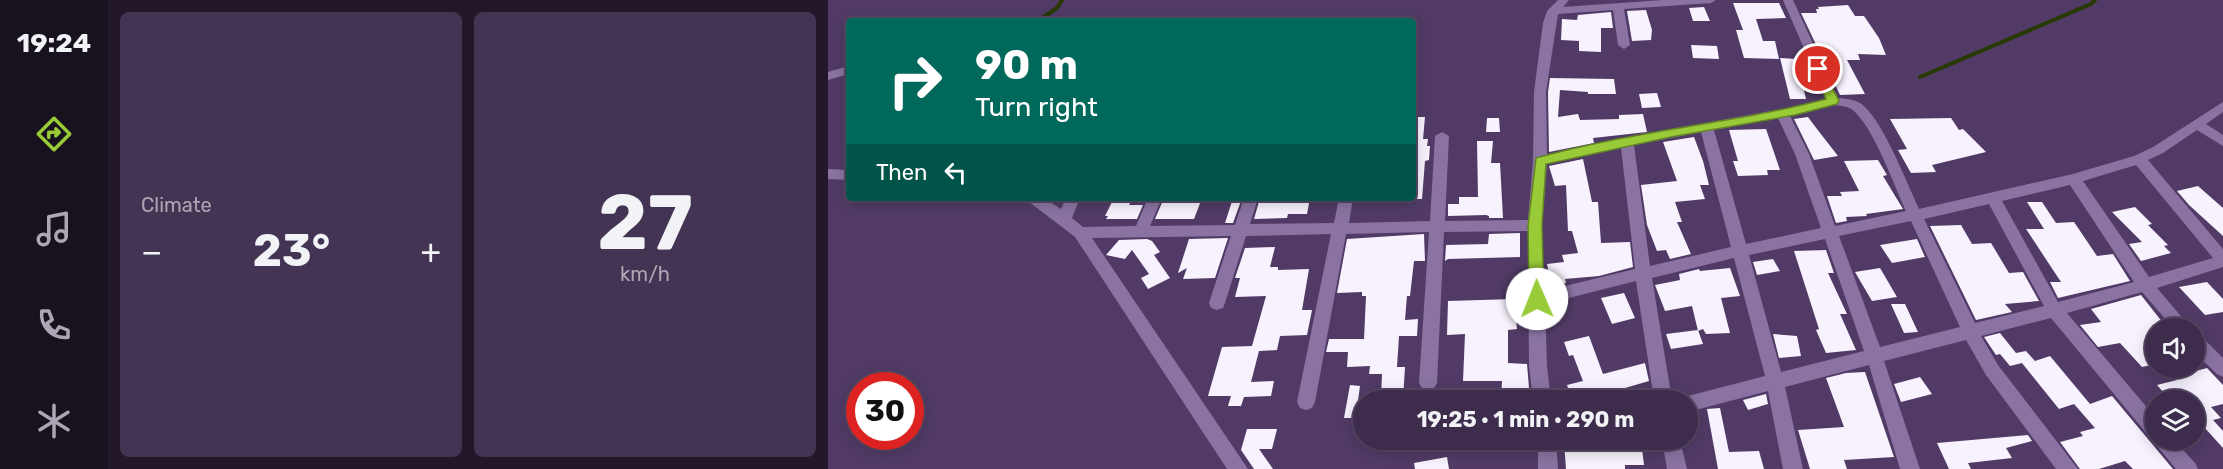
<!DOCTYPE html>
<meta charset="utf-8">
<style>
body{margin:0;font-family:Rubik,sans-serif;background:#443453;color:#f1f3f6;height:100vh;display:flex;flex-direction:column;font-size:22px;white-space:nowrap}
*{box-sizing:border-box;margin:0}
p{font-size:20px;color:#ada7b5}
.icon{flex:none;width:33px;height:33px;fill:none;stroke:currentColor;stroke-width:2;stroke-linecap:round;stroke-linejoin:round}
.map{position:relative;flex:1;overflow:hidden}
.panel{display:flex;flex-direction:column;gap:12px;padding:12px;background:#22182a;width:720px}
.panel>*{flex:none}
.banner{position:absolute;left:18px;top:18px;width:570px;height:183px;border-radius:6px;box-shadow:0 3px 15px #0003,0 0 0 2px #564864;background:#00695c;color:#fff;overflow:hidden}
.fabs{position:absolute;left:1317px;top:318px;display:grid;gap:12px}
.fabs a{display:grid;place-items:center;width:60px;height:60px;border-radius:50%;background:#3d2c4c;box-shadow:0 3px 15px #0003,0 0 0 2px #564864;font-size:30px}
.speed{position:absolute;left:18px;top:372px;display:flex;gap:12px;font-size:30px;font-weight:700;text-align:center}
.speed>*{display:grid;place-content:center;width:78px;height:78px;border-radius:50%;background:#3d2c4c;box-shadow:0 3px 15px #0003,0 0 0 2px #564864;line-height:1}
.speed .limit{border:9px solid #d22;background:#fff;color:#111}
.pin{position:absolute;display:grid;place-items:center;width:51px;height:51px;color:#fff;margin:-26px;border:3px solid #fff;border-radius:50%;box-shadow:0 2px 6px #0007}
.me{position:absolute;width:66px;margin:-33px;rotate:359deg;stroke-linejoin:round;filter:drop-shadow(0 0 4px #0008)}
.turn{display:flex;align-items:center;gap:21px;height:126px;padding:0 30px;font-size:27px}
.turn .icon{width:78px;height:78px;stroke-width:2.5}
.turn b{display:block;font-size:42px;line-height:51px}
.then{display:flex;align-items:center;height:57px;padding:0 30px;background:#0003;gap:12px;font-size:22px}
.big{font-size:45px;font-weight:700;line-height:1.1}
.panel .card{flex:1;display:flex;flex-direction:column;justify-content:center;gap:9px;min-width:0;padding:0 21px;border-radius:9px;background:#443453}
.panel .dial{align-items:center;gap:0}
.dial b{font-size:78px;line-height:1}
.heat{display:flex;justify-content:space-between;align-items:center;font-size:33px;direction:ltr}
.panel .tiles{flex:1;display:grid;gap:12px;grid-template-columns:repeat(2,1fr)}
.trip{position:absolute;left:525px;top:390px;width:345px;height:60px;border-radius:30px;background:#3d2c4c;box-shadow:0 3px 15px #0003,0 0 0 2px #564864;font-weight:700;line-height:60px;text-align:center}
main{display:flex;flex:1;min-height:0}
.menu{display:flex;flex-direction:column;width:108px;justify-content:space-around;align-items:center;background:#18121e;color:#ada7b5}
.menu .icon{width:42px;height:42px}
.menu .active{color:#98cb37}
.menu b{font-size:27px;color:#f1f3f6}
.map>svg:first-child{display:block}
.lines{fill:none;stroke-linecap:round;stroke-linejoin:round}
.stream{stroke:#283a02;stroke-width:4}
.building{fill:#f7f2fd}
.minor{fill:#8a73a2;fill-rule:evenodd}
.route{fill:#98cb37;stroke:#638424;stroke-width:1.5}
</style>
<main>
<nav class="menu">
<b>19:24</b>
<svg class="icon active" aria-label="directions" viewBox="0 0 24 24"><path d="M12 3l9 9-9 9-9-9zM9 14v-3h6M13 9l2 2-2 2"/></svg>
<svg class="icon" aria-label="music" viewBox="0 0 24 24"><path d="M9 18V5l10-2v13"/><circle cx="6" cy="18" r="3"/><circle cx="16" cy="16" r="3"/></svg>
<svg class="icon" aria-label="phone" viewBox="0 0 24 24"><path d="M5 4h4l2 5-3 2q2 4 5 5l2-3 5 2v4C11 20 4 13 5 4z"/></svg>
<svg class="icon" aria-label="climate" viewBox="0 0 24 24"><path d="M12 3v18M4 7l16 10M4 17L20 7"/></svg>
</nav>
<section class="panel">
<div class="tiles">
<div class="card"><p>Climate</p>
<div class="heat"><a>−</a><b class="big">23°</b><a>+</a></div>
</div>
<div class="card dial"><b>27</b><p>km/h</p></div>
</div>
</section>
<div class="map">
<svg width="1395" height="469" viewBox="0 0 1395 469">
<rect width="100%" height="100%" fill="#513b66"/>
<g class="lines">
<path class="stream" d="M210 21 229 8 234 0
M1092 77 1263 4 1267 0"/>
</g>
<path class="building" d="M905 3H951L958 18 928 19 935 41H947L951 59 916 58 908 30H915Z
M1020 5 1027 16H1036L1051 38 1058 55 1030 54 1032 60H1019L1037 94 1012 95 973 13H989L988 9H991L990 7Z
M876 7 882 21H865L861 8Z
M818 10 824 30 823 40 804 41 799 11Z
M783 12 785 28H773V52L751 51V41L733 40 734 19 749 20 750 15Z
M863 45 889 46 891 59 865 58Z
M952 58 969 59 978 99H962Z
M722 78 786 79 788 94H760V92L732 90 730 117 750 114 752 120 791 119V115L815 114 819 132 765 138 766 143 721 152 720 92Z
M829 93 833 107 814 108 811 94Z
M585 117H597L595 139H600L599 146H602L601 160 597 161 594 199H585Z
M980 117 989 129 1010 156 986 160 966 119Z
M659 118H671L672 132H658Z
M1123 118 1131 130 1135 129 1158 152 1104 165 1108 172 1083 173 1070 150 1079 149 1062 119Z
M938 129 952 170H939L940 175 910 176 905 161H910L901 130Z
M866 137 875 161 881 185H872L877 199 847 202 854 222H849L863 254 842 259 838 250 829 251 819 225 813 185 849 181 835 142Z
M649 141H665L663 163H672L675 218H661V216L658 215 620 216V204H631V197H650Z
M755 159 764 202H770L773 243 802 242 805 267 771 276 737 279 738 283 724 287 719 264 736 262 734 255 750 253 744 231H740L738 185 727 186 721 166Z
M1050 160 1059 175 1055 176 1075 209 1038 214 1039 216 1018 217 1019 221 1008 223 999 196H1014L1012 192 1031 191 1016 161Z
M1370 186 1395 208V236L1361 205 1349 191Z
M286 198H305L301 205H315L309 219H278L280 216H277Z
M336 198H374L366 219H327Z
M405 198H414L405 223H397Z
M432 198H482L479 214H460L459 218 426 219Z
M1199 202H1214L1228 223 1246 222 1269 256 1285 254 1302 281 1230 298 1222 282H1233L1198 229H1216Z
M1307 207 1324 224 1320 225 1340 245 1336 246 1343 253 1313 261 1301 244 1314 242 1284 212Z
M1133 225 1144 244 1163 243 1181 273 1195 272 1211 301 1177 304 1184 312 1148 320 1102 226Z
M692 233V257L620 259 617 261 618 245 660 244 661 234Z
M596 234 597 261H586L582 296H579L577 320 590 319 589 336H571L569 367H577L575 400H553L554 374H541L542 366 519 367 520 352H498L501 339H536L538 296H534V292L509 293 519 239Z
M400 238 387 278 355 279 359 268 350 273 361 239Z
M319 239 324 241 332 252 326 255 342 278 320 289 313 278 321 274 304 250 297 259 278 255 291 240Z
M1089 239 1097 257 1064 263 1052 245Z
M447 247 442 267H450V270L481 269 474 310H484L479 335 452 336 449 350 431 351 423 382 446 381 443 396 416 397 413 406H400L403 396H380L394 347 424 346 438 296 407 297 412 278H407L417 248Z
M998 250 1006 273H1000L1019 314H1012L1028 350 998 353 988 330 991 329 966 251Z
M945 259 952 271 929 275 925 262Z
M902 268 912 296 893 298 902 333 878 334 875 329 870 331 864 306 837 311 827 285 852 280 851 274 871 269 872 271Z
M1052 268 1069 297 1044 301 1027 272Z
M1379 282 1395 299V312L1377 315 1351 287Z
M796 293 807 318 784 324 773 298Z
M1313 295 1339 328H1328V364L1314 367 1292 343 1270 347 1252 325 1273 322 1263 309Z
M686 299 689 329 680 330V363L699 364 702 400H673L674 381H635L637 334 619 335 620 301Z
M1063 304H1077L1090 332 1076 333Z
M870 330 875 344 843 349 838 334Z
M1172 333 1188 353 1198 351 1207 361 1222 356 1262 404 1284 396 1345 469H1305L1297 461 1271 469H1252L1232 442 1255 436 1252 432 1267 428 1246 404 1231 409 1194 363 1182 366 1172 354 1168 355 1156 337Z
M945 334 969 336 973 356 951 358Z
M761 336 775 374 817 363 821 381 797 388 801 399 794 400H789L787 396 772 400H744L739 385 755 381 745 355 741 356 736 342Z
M1379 368 1395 385V404L1383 407 1393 418 1385 420 1395 431V448L1366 416V400H1342L1329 385 1349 380 1346 377Z
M1037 372 1066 457 1016 460 1019 469H982L970 430 1016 427 998 378 1018 373Z
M1092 377 1104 394 1073 402 1066 384Z
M522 385 532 386 530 401H536V415H528L527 418H516Z
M938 394 940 404 920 410 915 400Z
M892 408 901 452 931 451 936 469H890L879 409Z
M419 429H449L444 449H431L445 469H426L413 450Z
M1200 435 1204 441 1178 448 1184 458 1140 463 1143 469H1121L1109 443Z
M774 440H813L816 465H797V469H738L736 442Z
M619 457 621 469H587L586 463Z"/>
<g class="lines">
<path class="minor" d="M730 0H741L735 7 835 0H888L883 3 796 9 802 45 796 49 790 45 785 10 730 14 718 92 719 155 843 129 978 105 998 99 955 0H965L1010 98C1019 99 1029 99 1036 106 1057 126 1078 181 1091 209L1245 174 1306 156 1325 147 1395 102V112L1378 124 1395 135V146L1369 130 1335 153 1320 160 1395 249V267L1329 288 1363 328H1345L1314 292 1239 313 1328 418V440H1346L1367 463 1370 469H1348L1223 318 1153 336 1170 365 1250 469H1228L1158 375 1138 340 1056 361 1092 469H1072L1041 365 957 387 975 469H955L940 391 860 412V400H853L860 396 937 376 906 258 824 278 844 400H826L808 281 717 304 719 366 723 400H705L701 366 700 231 616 232 609 383 606 388 600 391 594 388 591 383 601 232 518 234 487 402 484 408 478 410 472 408 469 402 503 234 418 236 397 303 395 308 389 310 383 308 381 303 403 236 264 238 420 469H399L247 237 196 198H216L233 209 238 198H252L244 218 255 227 308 226 320 198H334L322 226 407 225 416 198H430L422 224 506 223 511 198H525L521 223 602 221 607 136 614 132 621 136 617 221 700 220 705 161 706 92 715 23 719 11ZM1005 105C1013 106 1022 106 1027 112 1048 133 1065 184 1078 211L1007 226 981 154 962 116ZM950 118 967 154 993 228 918 244 886 130ZM873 132 903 247 822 266 806 145ZM793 148 807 269 716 291 714 225 719 164ZM1308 165 1385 258 1321 277 1255 181ZM1242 185 1306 282 1230 302 1174 201ZM1161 204 1216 306 1147 323 1096 219ZM1083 221 1132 327 1052 347 1011 236ZM997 239 1036 351 953 372 921 255Z
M21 66V74L0 80V72Z
M0 169 21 170V180L0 179Z
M1366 333 1372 335 1395 358V377L1389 374 1366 352Z
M710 440H728L730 469H710Z
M834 440H852L859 469H839Z"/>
</g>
<path class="route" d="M990 66 995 69 1011 101 1009 104 967 115 843 137 718 164 714 225 716 299 714 303H704L701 299 700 225 708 158C803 131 903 124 998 99L984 69Z"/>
</svg>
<div class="fabs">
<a><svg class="icon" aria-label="sound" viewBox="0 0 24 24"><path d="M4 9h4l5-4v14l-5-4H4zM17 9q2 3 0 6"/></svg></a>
<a><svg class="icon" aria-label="layers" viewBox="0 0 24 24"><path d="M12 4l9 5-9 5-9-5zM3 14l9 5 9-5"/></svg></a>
</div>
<div class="speed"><div class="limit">30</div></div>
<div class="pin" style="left:990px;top:69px;background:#d93025"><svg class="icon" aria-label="arrive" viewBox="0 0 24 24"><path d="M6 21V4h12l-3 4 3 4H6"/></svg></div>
<svg class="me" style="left:709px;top:299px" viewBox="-20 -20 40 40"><circle r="19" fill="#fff"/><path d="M0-13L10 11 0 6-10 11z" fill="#98cb37"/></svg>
<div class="trip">19:25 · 1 min · 290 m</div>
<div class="banner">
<div class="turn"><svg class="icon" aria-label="right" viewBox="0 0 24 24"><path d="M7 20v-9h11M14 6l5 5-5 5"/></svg><div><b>90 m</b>Turn right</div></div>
<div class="then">Then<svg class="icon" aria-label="left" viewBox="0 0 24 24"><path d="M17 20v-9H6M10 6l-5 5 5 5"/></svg></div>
</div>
</div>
</main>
